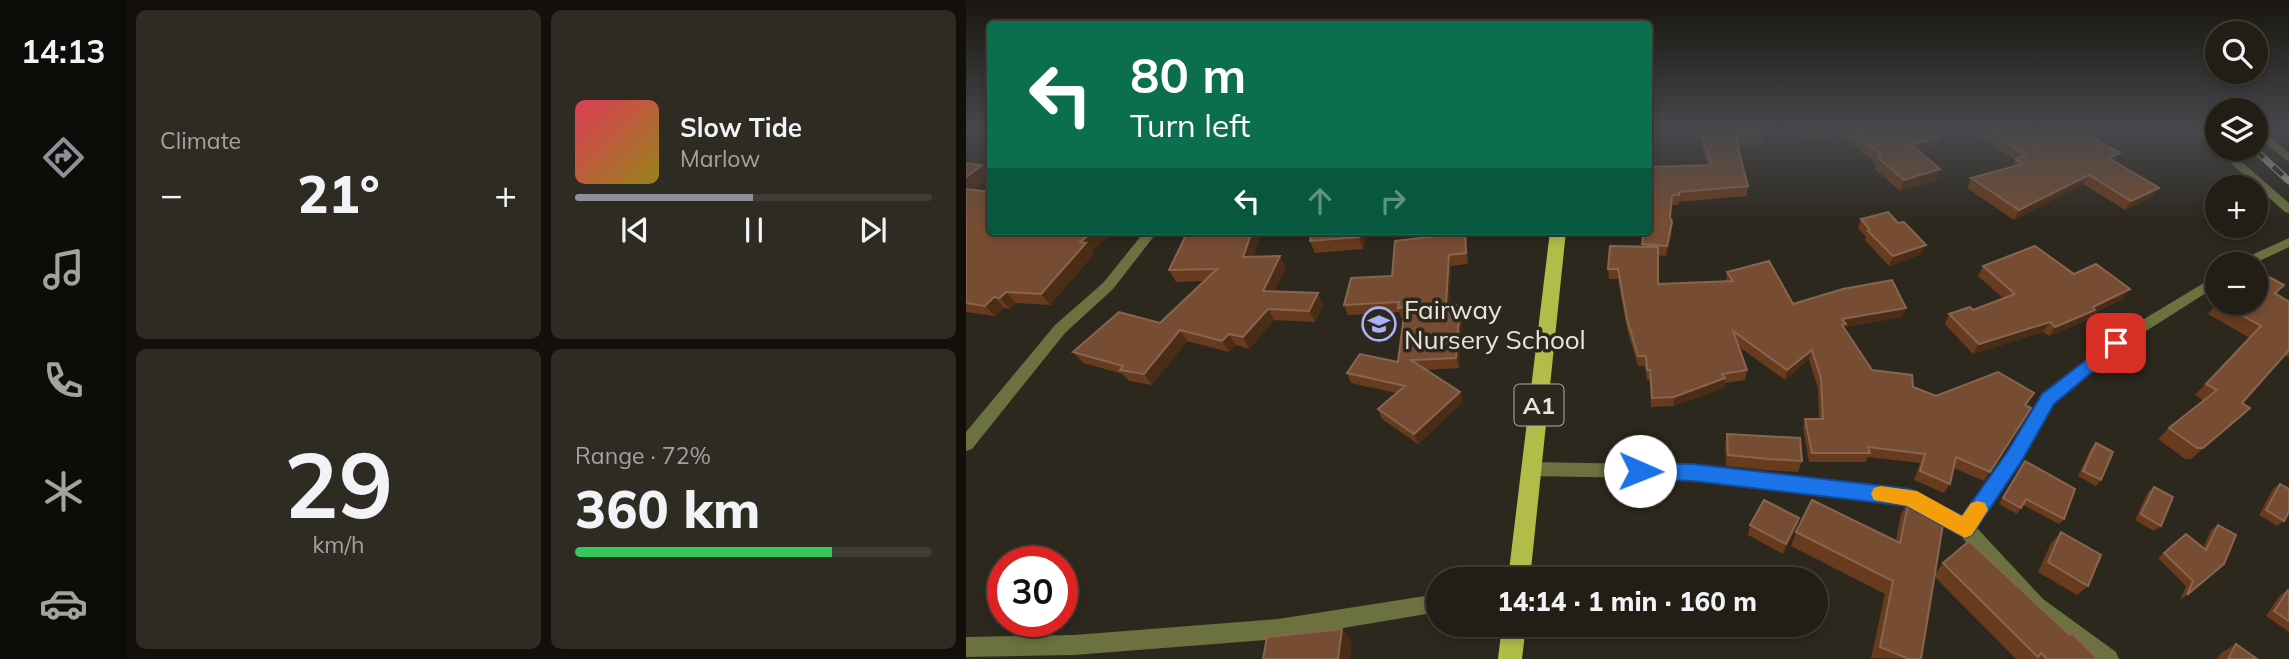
<!DOCTYPE html>
<meta charset="utf-8">
<style>
body{margin:0;font-family:Mulish,sans-serif;background:#2e2b23;color:#f1f3f6;height:100vh;display:flex;flex-direction:column;font-size:26px;white-space:nowrap}
*{box-sizing:border-box;margin:0}
p{font-size:23px;color:#a2a2a1}
.icon{flex:none;width:38px;height:38px;fill:none;stroke:currentColor;stroke-width:2;stroke-linecap:round;stroke-linejoin:round}
.map{position:relative;flex:1;overflow:hidden}
.details{display:flex;flex-direction:column;gap:10px;padding:10px;background:#13100c;width:840px}
.details>*{flex:none}
.guide{position:absolute;left:21px;top:21px;width:665px;height:214px;border-radius:7px;box-shadow:0 4px 10px #0003,0 0 0 2px #3f3c35;background:#0b6e4f;color:#fff;overflow:hidden}
.tools{position:absolute;left:1239px;top:21px;display:grid;gap:14px}
.tools a{display:grid;place-items:center;width:63px;height:63px;border-radius:50%;background:#221e16;box-shadow:0 4px 10px #0003,0 0 0 2px #3f3c35;font-size:35px}
.speed{position:absolute;left:21px;top:546px;display:flex;gap:14px;font-size:35px;font-weight:700;text-align:center}
.speed>*{display:grid;place-content:center;width:91px;height:91px;border-radius:50%;background:#221e16;box-shadow:0 4px 10px #0003,0 0 0 2px #3f3c35;line-height:1}
.speed .limit{border:10px solid #d22;background:#fff;color:#111}
.pin{position:absolute;display:grid;place-items:center;width:60px;height:60px;color:#fff;margin:-30px;border-radius:14px;box-shadow:0 4px 10px #0006}
.me{position:absolute;width:77px;margin:-38px;rotate:91deg;stroke-linejoin:round;filter:drop-shadow(0 0 5px #0008)}
.turn{display:flex;align-items:center;gap:24px;height:147px;padding:0 28px;font-size:32px}
.turn .icon{width:91px;height:91px;stroke-width:2.5}
.turn b{display:block;font-size:49px;line-height:60px}
.lanes{display:flex;align-items:center;height:66px;padding:0 28px;background:#0003;justify-content:center;gap:35px;direction:ltr}
.lanes .off{opacity:.35}
.big{font-size:52px;font-weight:800;line-height:1.1}
.details .widget{flex:1;display:flex;flex-direction:column;justify-content:center;gap:10px;min-width:0;padding:0 24px;border-radius:10px;background:#2e2b23}
.details .dial{align-items:center;gap:0}
.dial b{font-size:91px;line-height:1}
.song{display:flex;align-items:center;gap:21px}
.cover{width:84px;height:84px;border-radius:10px;background:linear-gradient(135deg,hsl(350 70% 55%),hsl(50 70% 35%))}
.played{height:7px;border-radius:4px;background:linear-gradient(90deg,#8c9099 50%,#3f3c35 50%)}
.keys{display:flex;justify-content:space-around;direction:ltr}
.heat{display:flex;justify-content:space-between;align-items:center;font-size:38px;direction:ltr}
.charge{height:10px;border-radius:5px;background:linear-gradient(90deg,#34c759 72%,#3f3c35 0)}
.details .tiles{flex:1;display:grid;gap:10px;grid-template-columns:repeat(2,1fr)}
.trip{position:absolute;left:460px;top:567px;width:402px;height:70px;border-radius:35px;background:#221e16;box-shadow:0 4px 10px #0003,0 0 0 2px #3f3c35;font-weight:800;line-height:70px;text-align:center}
main{display:flex;flex:1;min-height:0}
.menu{display:flex;flex-direction:column;width:126px;justify-content:space-around;align-items:center;background:#0e0c09;color:#a2a2a1}
.menu .icon{width:49px;height:49px}
.menu .current{color:#8c9099}
.menu b{font-size:32px;color:#f1f3f6}
.map>svg:first-child{display:block}
.lines{fill:none;stroke-linecap:round;stroke-linejoin:round}
.minor{fill:#6c723f;fill-rule:evenodd}
.primary{fill:#b1bc49;fill-rule:evenodd}
.rail-casing{stroke:#a6a29a;stroke-width:7}
.rail{stroke:#2d281e;stroke-width:4.5;stroke-dasharray:13;stroke-linecap:butt}
.wall{fill:#693b1e}
.shaded-wall{fill:#4b2c16}
.building{fill:#764d33;stroke:#88654e;stroke-width:2}
.route{fill:#1a73e8;stroke:#114b97;stroke-width:2}
.slow{fill:#f59e0b}
.labels{text-anchor:middle;dominant-baseline:central;stroke-width:7;stroke-linejoin:round;paint-order:stroke}
.shield{fill:#2d281e;stroke:#afaca4;stroke-width:2}
.shield-label{font-size:24px;font-weight:bold;fill:#e7e4dd}
.poi-label{font-size:26px;fill:#e7e4dd;stroke:#2d281e;text-anchor:start}
</style>
<main>
<nav class="menu">
<b>14:13</b>
<svg class="icon current" aria-label="directions" viewBox="0 0 24 24"><path d="M12 3l9 9-9 9-9-9zM9 14v-3h6M13 9l2 2-2 2"/></svg>
<svg class="icon" aria-label="music" viewBox="0 0 24 24"><path d="M9 18V5l10-2v13"/><circle cx="6" cy="18" r="3"/><circle cx="16" cy="16" r="3"/></svg>
<svg class="icon" aria-label="phone" viewBox="0 0 24 24"><path d="M5 4h4l2 5-3 2q2 4 5 5l2-3 5 2v4C11 20 4 13 5 4z"/></svg>
<svg class="icon" aria-label="climate" viewBox="0 0 24 24"><path d="M12 3v18M4 7l16 10M4 17L20 7"/></svg>
<svg class="icon" aria-label="car" viewBox="0 0 24 24"><path d="M5 17H2v-5l4-1 3-4h7l3 4 3 1v5h-3M9 17h6M6 11h13"/><circle cx="7" cy="17" r="2"/><circle cx="17" cy="17" r="2"/></svg>
</nav>
<section class="details">
<div class="tiles">
<div class="widget"><p>Climate</p>
<div class="heat"><a>−</a><b class="big">21°</b><a>+</a></div>
</div>
<div class="widget">
<div class="song"><i class="cover"></i><div><b>Slow Tide</b><p>Marlow</p></div></div>
<div class="played"></div>
<div class="keys"><svg class="icon" aria-label="previous" viewBox="0 0 24 24"><path d="M18 5L8 12l10 7zM5 5v14"/></svg><svg class="icon" aria-label="pause" viewBox="0 0 24 24"><path d="M8 5v14M16 5v14"/></svg><svg class="icon" aria-label="next" viewBox="0 0 24 24"><path d="M6 5l10 7-10 7zM19 5v14"/></svg></div>
</div>
<div class="widget dial"><b>29</b><p>km/h</p></div>
<div class="widget"><p>Range · 72%</p><b class="big">360 km</b><div class="charge"></div></div>
</div>
</section>
<div class="map">
<svg width="1323" height="659" viewBox="0 0 1323 659">
<rect width="100%" height="100%" fill="#2d281e"/>
<g class="lines">
<path class="minor" d="M1228 130H1240L1251 141V149H1261L1323 203V213L1319 212Z
M1290 130H1297L1323 153V162L1290 135Z
M179 231H192L147 289 99 333 6 449 0 451V432L89 325 137 283Z
M1323 238V247L1287 264H1271L1272 261Z
M1251 275V286L1155 347 1087 403 1055 461 1010 527 1077 599 1150 652 1153 659H1127L1063 613 993 534 942 504 727 479 566 476 560 474 558 469 560 464 566 462 727 465 945 489 996 517 1043 451 1077 395 1145 339Z
M472 594V612L312 639 108 655 0 657V637L108 635 312 619Z"/>
<path class="primary" d="M584 231H600L564 579H542Z
M536 625H560L556 659H532Z"/>
<defs>
<path id="rail" d="M1288 149 1323 181"/>
</defs>
<use href="#rail" class="rail-casing"/>
<use href="#rail" class="rail"/>
</g>
<path class="wall" d="M732 130H798L799 134 797 144 772 146 782 186 781 196 713 202V205H706L704 218 706 232 700 256 692 255V284L760 281 761 272 827 304 940 308 936 317 879 327V329L906 370 970 396 1060 405 1024 472 1018 481 988 468 984 484 978 493 948 480 954 463 902 457 900 462H843L837 428 839 419H853L852 389 843 359 819 380 772 346 781 370 779 380 759 383 758 388 707 406 685 407 684 380H681L679 366H672L661 329 652 279H643L642 269 676 247 678 231 684 205 682 167 741 165Z
M833 130H966L970 147 954 152 970 180 934 191 909 169 910 164 877 135 841 141Z
M1005 130H1134L1129 139 1148 162 1187 197 1159 210 1117 184 1048 220 1001 188 1005 178 1046 167 1049 160Z
M0 163 24 176 7 190 24 231 145 234 125 251 128 254 84 305 50 303 44 309 38 308 29 316 0 312Z
M895 219 956 254 923 266 899 240 900 237 892 228Z
M211 231H296L287 257 314 256 320 268 308 291 357 305 349 322 308 320 283 349 270 345 263 352 221 341 186 385 163 381 157 374 117 363 107 352 194 323 238 281 210 282 203 270 219 237H215Z
M346 231H401L397 249 349 253 344 241Z
M500 231 502 264 485 266 483 306 494 305 496 315 493 368 460 370 494 392 497 402 452 444 416 419 412 409 430 393 385 383 381 373 432 362 438 318H435L433 312 382 315 378 305 426 276 472 236Z
M1017 266 1108 274 1164 289 1157 299 1126 314 1123 319 1083 336 1077 332 1007 354 979 324 983 314 1007 310 1038 299 1012 276Z
M1318 285 1309 294 1323 302V358L1319 355 1276 403 1284 408 1225 459H1219L1192 439 1203 428 1238 401 1229 395 1284 338 1242 314 1252 303H1290Z
M761 434 836 461 832 472 800 470 760 466 759 445Z
M1130 443 1135 480 1130 486 1112 476 1125 448Z
M1059 461 1098 519 1093 524 1057 505 1051 514 1033 504Z
M1314 484 1318 521 1311 526 1293 515 1307 489Z
M1188 487 1195 526 1188 531 1169 520 1182 492Z
M943 500 969 574 977 563 1104 635 1132 659H1050L968 576 955 659 905 658 919 594 825 546 830 532 930 540 935 514Z
M833 518 830 529 817 554 782 535 784 525Z
M1252 525 1221 595 1214 600 1220 586 1192 558 1220 534 1237 548 1245 530Z
M1095 532 1122 586 1111 595 1072 572 1085 543Z
M1322 590 1323 591V632L1300 616 1314 595Z
M1270 644 1291 659H1251L1255 653Z"/>
<path class="shaded-wall" d="M843 130H878L877 135 841 141Z
M1132 130H1134L1129 139 1121 134Z
M974 137 970 147 942 156 945 145Z
M1154 153 1148 162 1143 158Z
M16 165 24 176 0 195V177Z
M974 169 970 180 934 191 938 180Z
M1123 175 1117 184 1048 220 1053 210Z
M1193 188 1187 197 1159 210 1165 201Z
M706 222V232L700 256 701 246Z
M128 231H143L145 234 125 251 128 254 84 305 75 294 114 242Z
M286 231H296L283 269 277 257Z
M394 231H401L397 249 393 237Z
M499 231H500L502 264 500 253Z
M960 245 956 254 923 266 927 256Z
M483 255 485 266 483 316 480 306Z
M314 256 320 268 303 302 297 291Z
M1164 289 1157 299 1126 314 1123 319 1083 336 1089 327Z
M40 292 50 303 44 309 34 298Z
M352 293 357 305 349 322 343 311Z
M28 297 38 308 29 316 19 306Z
M494 305 496 315 493 368 490 358Z
M940 308 936 317 879 327 877 334 876 319Z
M302 309 308 320 283 349 277 337Z
M1084 322 1077 332 1007 354 1013 344Z
M214 330 221 341 186 385 178 374Z
M263 334 270 345 263 352 256 341Z
M846 350 843 359 819 380 821 370Z
M759 378 758 388 707 406 708 397Z
M494 392 497 402 452 444 448 434Z
M1284 408 1272 419 1225 459 1237 448Z
M833 518 830 529 817 554 820 544Z
M376 629 386 642 384 659H372Z"/>
<path class="building" d="M735 130H798L799 134 769 136 782 186 713 192V195H706L704 217 706 222 701 246 676 244 678 231H682V205H685L682 167 745 165Z
M886 130H966L974 137 945 145 974 169 938 180 912 158 916 156Z
M1022 130H1132L1121 134 1154 153 1143 158 1193 188 1165 201 1123 175 1053 210 1005 178 1057 164 1050 159 1060 155Z
M0 163 16 165 0 177Z
M0 189 24 192V231H128L114 242 120 243 75 294 40 292 34 298 28 297 19 306 0 303Z
M922 212 932 223 938 222 960 245 927 256 902 231 904 230 895 219Z
M222 231H286L277 257 314 256 297 291 352 293 343 311 302 309 277 337 263 334 256 341 214 330 178 374 154 370 157 366 107 352 153 312 194 323 251 269 203 270Z
M346 231H394L393 237 344 241Z
M473 231H499L500 253 483 255 480 306 494 305 490 358 445 360 494 392 448 434 412 409 439 386 381 373 394 354 432 362 439 307 432 308 433 302 378 305 385 278 426 276 429 241 472 236Z
M644 246 692 247V284L767 281 761 272 803 261 827 304 877 289 926 280 940 308 876 319 880 324 876 325 906 370 946 375 947 387 970 396 1032 372 1068 393 1059 405 1065 408 1024 472 990 457 984 484 954 471 959 454 902 447 904 453H846L839 419H857L855 379 846 350 821 370 767 331 781 370 756 374 759 378 708 397 686 398 684 370H681L680 356H672L661 319 652 269H642Z
M1069 246 1108 274 1130 264 1164 289 1127 307 1129 310 1089 327 1084 322 1013 344 983 314 1004 307 1007 310 1049 294 1017 266Z
M1290 270 1318 285 1309 293 1323 302V350L1276 403 1284 408 1237 448H1231L1203 428 1251 390 1240 384 1295 326 1254 303H1290Z
M761 434 834 438 836 461 803 459 762 455Z
M1130 443 1147 452 1135 480 1117 471Z
M1059 461 1109 489 1098 519 1060 499 1055 508 1037 498Z
M1314 484 1323 489V512L1318 521 1300 510Z
M1188 487 1207 497 1195 526 1175 514Z
M798 500 833 518 820 544 784 525Z
M846 500 934 543 943 500 979 512 955 659H943L914 647 927 581 830 532Z
M1252 525 1270 535 1258 564 1221 595 1227 581 1198 553 1220 534 1240 550Z
M1095 532 1135 555 1122 586 1082 562Z
M1003 541 1104 635 1106 633 1132 659H1081L1075 653 1072 657 977 563Z
M1322 590 1323 591V621L1308 611Z
M376 629 372 659H297L301 637Z
M1270 644 1291 659H1262Z"/>
<linearGradient id="sky" x2="0" y2="1"><stop stop-color="#191610"/><stop offset="0.58" stop-color="#46484c"/><stop offset="1" stop-color="#46484c" stop-opacity="0"/></linearGradient>
<rect width="1323" height="223" fill="url(#sky)"/>
<path class="route" d="M1150 337 1158 343 1156 347 1088 404 1055 462 1006 535 999 538 941 506 727 481 674 479 667 477 664 471 667 465 674 463 727 464 944 489 996 516 1042 451 1076 394Z"/>
<path class="slow" d="M915 486 951 491 996 516 1005 503 1012 501 1019 503 1022 510 1006 535 999 538 941 506 908 500 905 494 908 488Z"/>
<defs>
<symbol id="school-ring" viewBox="-11 -11 22 22"><circle r="9.5" fill="#2d281e" stroke="#a9b0fc" stroke-width="1.5"/><path d="M0-5L7-2L0 1L-7-2ZM-4 1L0 2.5L4 1V4Q0 6-4 4Z" fill="#a9b0fc"/></symbol>
</defs>
<g fill-rule="evenodd">
<use href="#school-ring" x="394" y="305" width="38" height="38"/>
</g>
<g class="labels">
<rect class="shield" x="548.5" y="384.5" width="49" height="41" rx="5"/>
<g class="shield-label">
<text x="573" y="405">A1</text>
</g>
<g class="poi-label">
<text x="438" y="309">Fairway<tspan x="438" dy="30">Nursery School</tspan></text>
</g>
</g>
</svg>
<div class="tools">
<a><svg class="icon" aria-label="search" viewBox="0 0 24 24"><circle cx="10" cy="10" r="6"/><path d="M15 15l6 6"/></svg></a>
<a><svg class="icon" aria-label="layers" viewBox="0 0 24 24"><path d="M12 4l9 5-9 5-9-5zM3 14l9 5 9-5"/></svg></a>
<a>+</a>
<a>−</a>
</div>
<div class="speed"><div class="limit">30</div></div>
<div class="pin" style="left:1150px;top:343px;background:#d93025"><svg class="icon" aria-label="arrive" viewBox="0 0 24 24"><path d="M6 21V4h12l-3 4 3 4H6"/></svg></div>
<svg class="me" style="left:674px;top:471px" viewBox="-20 -20 40 40"><circle r="19" fill="#fff"/><path d="M0-13L10 11 0 6-10 11z" fill="#1a73e8"/></svg>
<div class="trip">14:14 · 1 min · 160 m</div>
<div class="guide">
<div class="turn"><svg class="icon" aria-label="left" viewBox="0 0 24 24"><path d="M17 20v-9H6M10 6l-5 5 5 5"/></svg><div><b>80 m</b>Turn left</div></div>
<div class="lanes"><svg class="icon" aria-label="left" viewBox="0 0 24 24"><path d="M17 20v-9H6M10 6l-5 5 5 5"/></svg><svg class="icon off" aria-label="ahead" viewBox="0 0 24 24"><path d="M12 20V5M6 11l6-6 6 6"/></svg><svg class="icon off" aria-label="right" viewBox="0 0 24 24"><path d="M7 20v-9h11M14 6l5 5-5 5"/></svg></div>
</div>
</div>
</main>
